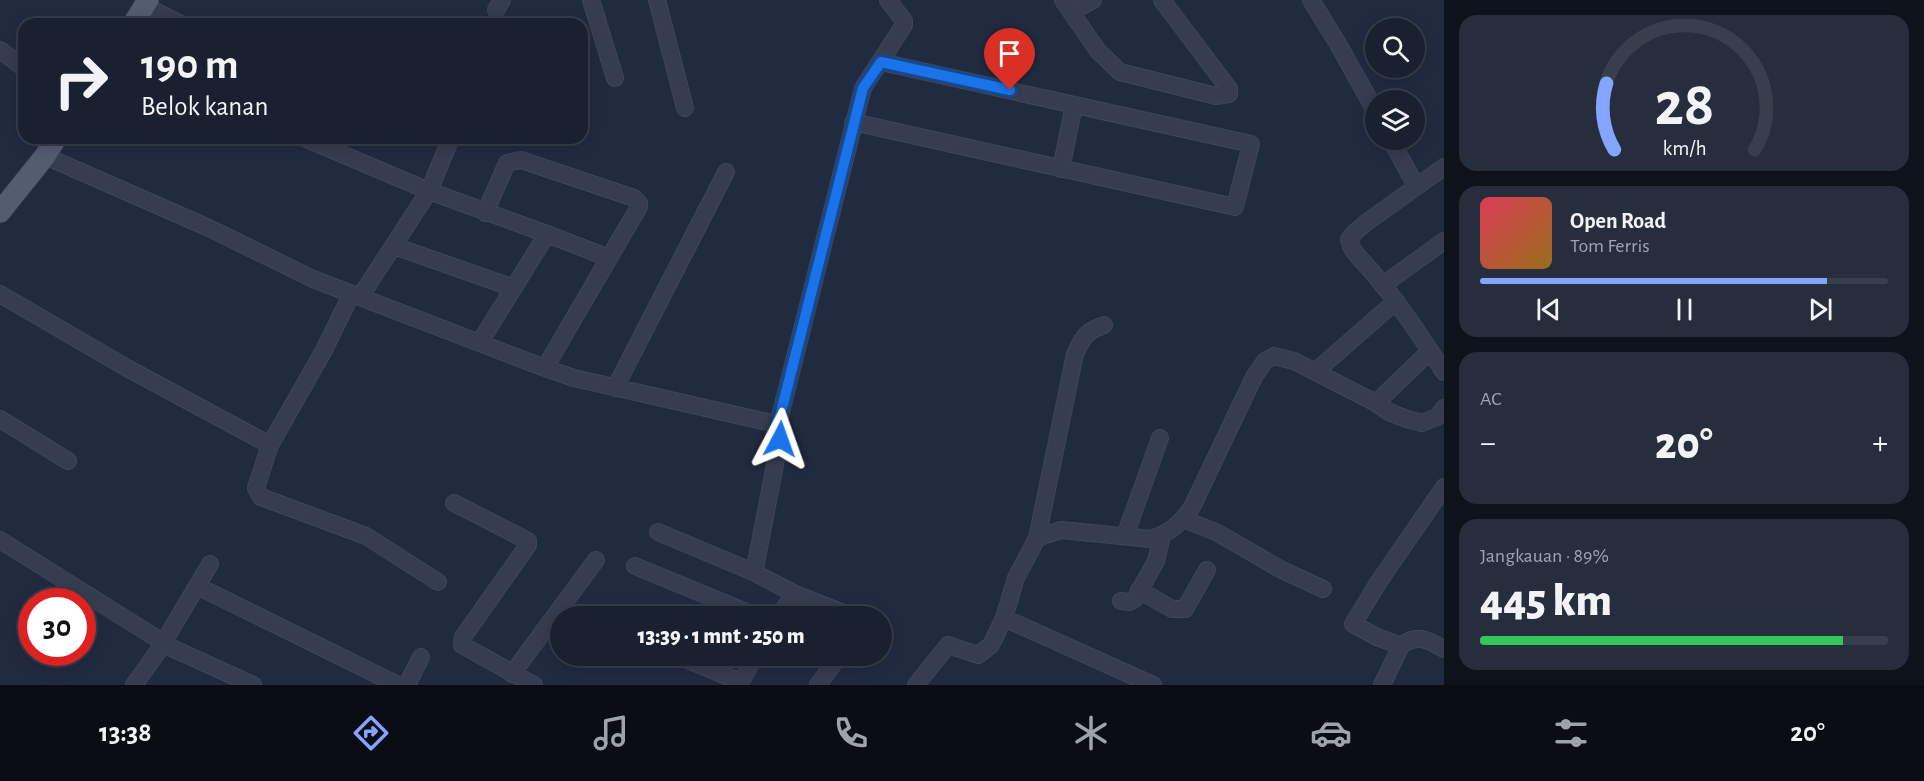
<!DOCTYPE html>
<html lang="id">
<meta charset="utf-8">
<style>
body{margin:0;font-family:"Alegreya Sans",sans-serif;background:#262d3c;color:#f1f3f6;height:100vh;display:flex;flex-direction:column;font-size:22px;white-space:nowrap}
*{box-sizing:border-box;margin:0}
p{font-size:20px;color:#9fa3ab}
.icon{flex:none;width:33px;height:33px;fill:none;stroke:currentColor;stroke-width:2;stroke-linecap:round;stroke-linejoin:round}
.map{position:relative;flex:1;overflow:hidden}
.sheet{display:flex;flex-direction:column;gap:15px;padding:15px;background:#0e121a;width:480px}
.sheet>*{flex:none}
.guide{position:absolute;left:18px;top:18px;width:570px;height:126px;border-radius:18px;box-shadow:0 3px 15px #0003,0 0 0 2px #373e4c;background:#192030;color:#f1f3f6;overflow:hidden}
.tools{position:absolute;left:1365px;top:18px;display:grid;gap:12px}
.tools a{display:grid;place-items:center;width:60px;height:60px;border-radius:50%;background:#192030;box-shadow:0 3px 15px #0003,0 0 0 2px #373e4c;font-size:30px}
.speed{position:absolute;left:18px;top:588px;display:flex;gap:12px;font-size:30px;font-weight:700;text-align:center}
.speed>*{display:grid;place-content:center;width:78px;height:78px;border-radius:50%;background:#192030;box-shadow:0 3px 15px #0003,0 0 0 2px #373e4c;line-height:1}
.speed .limit{border:9px solid #d22;background:#fff;color:#111}
.pin{position:absolute;display:grid;place-items:center;width:51px;height:51px;color:#fff;margin:-62px -26px;border-radius:50% 50% 50% 0;rotate:-45deg;box-shadow:0 0 6px #0007}
.pin .icon{rotate:45deg}
.me{position:absolute;width:66px;margin:-33px;rotate:4deg;stroke-linejoin:round;filter:drop-shadow(0 0 4px #0008)}
.turn{display:flex;align-items:center;gap:21px;height:126px;padding:0 24px;font-size:27px}
.turn .icon{width:78px;height:78px;stroke-width:2.5}
.turn b{display:block;font-size:42px;line-height:51px}
.big{font-size:45px;font-weight:800;line-height:1.1}
.sheet .tile{flex:1;display:flex;flex-direction:column;justify-content:center;gap:9px;min-width:0;padding:0 21px;border-radius:18px;background:#262d3c}
.sheet .dial{align-items:center;gap:0}
.dial svg{height:156px;overflow:visible;fill:none;stroke:#373e4c;stroke-width:7;stroke-linecap:round;text-anchor:middle}
.dial text{fill:#f1f3f6;stroke:none}
.song{display:flex;align-items:center;gap:18px}
.cover{width:72px;height:72px;border-radius:9px;background:linear-gradient(135deg,hsl(350 70% 55%),hsl(40 70% 35%))}
.played{height:6px;border-radius:3px;background:linear-gradient(90deg,#83a4ff 85%,#373e4c 85%)}
.keys{display:flex;justify-content:space-around;direction:ltr}
.heat{display:flex;justify-content:space-between;align-items:center;font-size:33px;direction:ltr}
.charge{height:9px;border-radius:4px;background:linear-gradient(90deg,#34c759 89%,#373e4c 0)}
.trip{position:absolute;left:550px;top:606px;width:342px;height:60px;border-radius:30px;background:#192030;box-shadow:0 3px 15px #0003,0 0 0 2px #373e4c;font-weight:800;line-height:60px;text-align:center}
.tabs{display:flex;height:96px;justify-content:space-around;align-items:center;background:#0a0d13;color:#9fa3ab}
.tabs .icon{width:42px;height:42px}
.tabs .current{color:#83a4ff}
.tabs b{font-size:27px;color:#f1f3f6}
main{display:flex;flex:1;min-height:0}
.map>svg:first-child{display:block}
.lines{fill:none;stroke-linecap:round;stroke-linejoin:round}
.minor-casing{stroke:#3f4659;stroke-width:18}
.major-casing{stroke:#3f4659;stroke-width:22}
.minor{stroke:#363d50;stroke-width:16}
.major{stroke:#545c70;stroke-width:21}
.route-casing{stroke:#114b97;stroke-width:15}
.route{stroke:#1a73e8;stroke-width:10}
</style>
<main>
<div class="map">
<svg width="1444" height="685" viewBox="0 0 1444 685">
<rect width="100%" height="100%" fill="#212b40"/>
<g class="lines">
<defs>
<path id="minor" d="M591 0 615 78
M657 0 685 108
M1063 0 1071 12 1093 0
M1311 0 1338 44 1376 112
M145 6 181 24
M496 10 502 0
M1071 12 1098 51 1120 72 1216 96 1229 94V89L1162 0
M0 50 24 68
M853 122 1235 207 1251 144 881 62
M304 138 429 191 547 234 480 342
M1391 140 1416 186
M45 156 209 228 313 279 545 368 574 378 772 423 777 428 780 439 755 568 759 575 795 594 851 616
M1444 167 1367 222 1354 233 1349 240C1351 251 1360 258 1367 266 1396 299 1420 335 1444 372
M1061 169 1074 105
M485 213 507 163 521 160 634 198 639 203V207L609 258 547 234
M394 246 514 288
M1383 285 1444 241
M0 294 127 368 270 445 323 352 351 295
M360 297 429 191 451 138
M545 368 609 258
M1315 372 1396 301
M615 388 726 172
M1376 403 1430 351
M0 419 68 461
M777 428 863 88 904 25V21L888 0
M270 445 256 488 261 497 366 536 438 582
M454 503 528 541V545L463 637 462 645 534 685
M1183 519 1216 532 1282 570 1323 589
M658 532 758 574
M1125 536 1160 438
M1037 538 1075 354C1084 336 1085 332 1104 325
M0 540 161 641 159 650 134 685
M635 566 756 616
M197 586 398 685
M1139 590 1172 609H1185L1207 570
M1121 601 1129 602 1135 599 1156 561 1162 536
M778 616 795 594
M1004 618 1153 685
M163 644 253 685
M1401 646C1417 633 1428 640 1444 649
M159 650 210 564
M678 656 741 682
M512 674 596 560
M407 685 421 657
M739 685 755 656
M818 685 839 656
M916 685 948 645 978 655 991 645 1004 618 1016 578 1037 538 1061 530 1151 539C1170 533 1181 523 1192 507L1254 377 1265 361 1274 356 1294 361 1376 403 1389 412 1407 419 1422 423 1437 417 1444 408
M1382 685 1401 646 1377 637 1353 624 1378 583 1444 487"/>
<path id="major" d="M133 24 148 0
M0 212 45 156 56 138"/>
</defs>
<use href="#minor" class="minor-casing"/>
<use href="#major" class="major-casing"/>
<use href="#minor" class="minor"/>
<use href="#major" class="major"/>
</g>
<g class="lines">
<defs>
<path id="route" d="M780 439 777 428 863 88 881 62 1010 90"/>
</defs>
<use href="#route" class="route-casing"/>
<use href="#route" class="route"/>
</g>
</svg>
<div class="tools">
<a><svg class="icon" aria-label="search" viewBox="0 0 24 24"><circle cx="10" cy="10" r="6"/><path d="M15 15l6 6"/></svg></a>
<a><svg class="icon" aria-label="layers" viewBox="0 0 24 24"><path d="M12 4l9 5-9 5-9-5zM3 14l9 5 9-5"/></svg></a>
</div>
<div class="speed"><div class="limit">30</div></div>
<div class="pin" style="left:1010px;top:90px;background:#d93025"><svg class="icon" aria-label="arrive" viewBox="0 0 24 24"><path d="M6 21V4h12l-3 4 3 4H6"/></svg></div>
<svg class="me" style="left:780px;top:439px" viewBox="-20 -20 40 40"><path d="M0-17L14 15 0 8-14 15z" fill="#1a73e8" stroke="#fff" stroke-width="4"/></svg>
<div class="trip">13:39 · 1 mnt · 250 m</div>
<div class="guide">
<div class="turn"><svg class="icon" aria-label="right" viewBox="0 0 24 24"><path d="M7 20v-9h11M14 6l5 5-5 5"/></svg><div><b>190 m</b>Belok kanan</div></div>
</div>
</div>
<section class="sheet">
<div class="tile dial"><svg viewBox="0 0 100 80">
<path d="M14 69A42 42 0 1 1 86 69"/>
<path d="M14 69A42 42 0 0 1 10 35" stroke="#83a4ff"/>
<text x="50" y="56" font-size="32" font-weight="700">28</text>
<text x="50" y="72" font-size="11">km/h</text>
</svg></div>
<div class="tile">
<div class="song"><i class="cover"></i><div><b>Open Road</b><p>Tom Ferris</p></div></div>
<div class="played"></div>
<div class="keys"><svg class="icon" aria-label="previous" viewBox="0 0 24 24"><path d="M18 5L8 12l10 7zM5 5v14"/></svg><svg class="icon" aria-label="pause" viewBox="0 0 24 24"><path d="M8 5v14M16 5v14"/></svg><svg class="icon" aria-label="next" viewBox="0 0 24 24"><path d="M6 5l10 7-10 7zM19 5v14"/></svg></div>
</div>
<div class="tile"><p>AC</p>
<div class="heat"><a>−</a><b class="big">20°</b><a>+</a></div>
</div>
<div class="tile"><p>Jangkauan · 89%</p><b class="big">445 km</b><div class="charge"></div></div>
</section>
</main>
<nav class="tabs">
<b>13:38</b>
<svg class="icon current" aria-label="directions" viewBox="0 0 24 24"><path d="M12 3l9 9-9 9-9-9zM9 14v-3h6M13 9l2 2-2 2"/></svg>
<svg class="icon" aria-label="music" viewBox="0 0 24 24"><path d="M9 18V5l10-2v13"/><circle cx="6" cy="18" r="3"/><circle cx="16" cy="16" r="3"/></svg>
<svg class="icon" aria-label="phone" viewBox="0 0 24 24"><path d="M5 4h4l2 5-3 2q2 4 5 5l2-3 5 2v4C11 20 4 13 5 4z"/></svg>
<svg class="icon" aria-label="climate" viewBox="0 0 24 24"><path d="M12 3v18M4 7l16 10M4 17L20 7"/></svg>
<svg class="icon" aria-label="car" viewBox="0 0 24 24"><path d="M5 17H2v-5l4-1 3-4h7l3 4 3 1v5h-3M9 17h6M6 11h13"/><circle cx="7" cy="17" r="2"/><circle cx="17" cy="17" r="2"/></svg>
<svg class="icon" aria-label="filters" viewBox="0 0 24 24"><path d="M4 7h16M4 17h16"/><circle cx="9" cy="7" r="2"/><circle cx="15" cy="17" r="2"/></svg>
<b>20°</b>
</nav>
